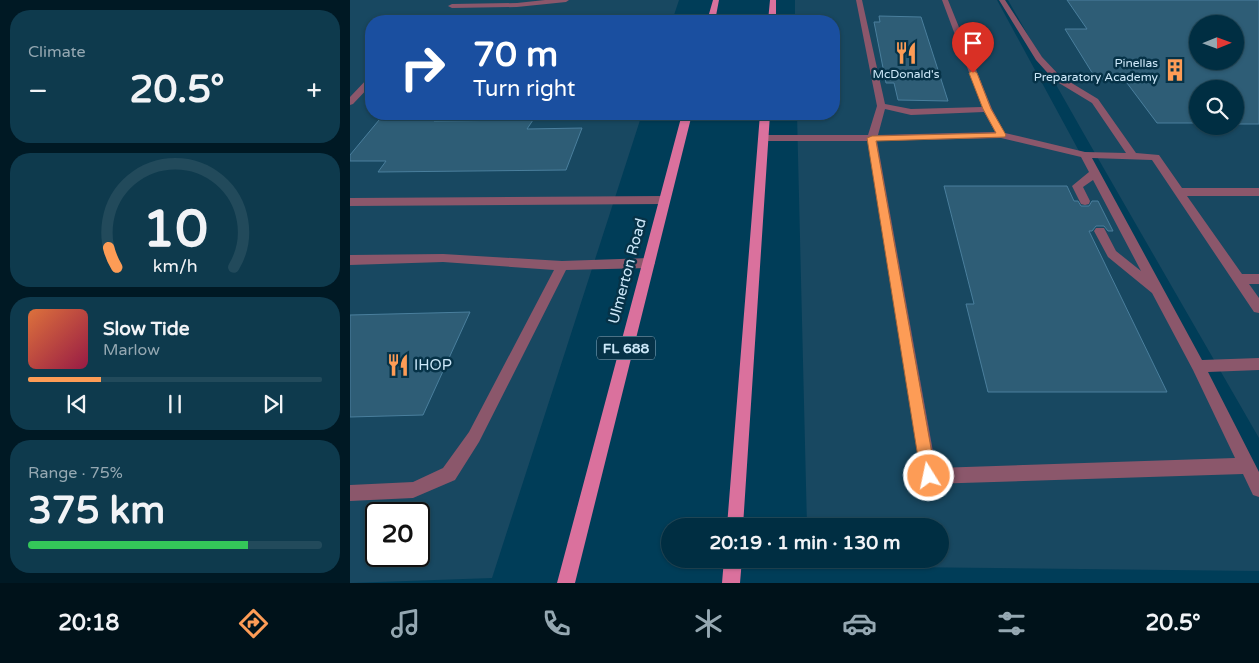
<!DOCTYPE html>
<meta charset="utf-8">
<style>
body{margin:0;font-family:"Varela Round",sans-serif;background:#0e3a4d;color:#f1f3f6;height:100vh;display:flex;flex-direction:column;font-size:19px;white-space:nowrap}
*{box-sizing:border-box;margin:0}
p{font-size:16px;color:#95a8b2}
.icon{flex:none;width:28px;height:28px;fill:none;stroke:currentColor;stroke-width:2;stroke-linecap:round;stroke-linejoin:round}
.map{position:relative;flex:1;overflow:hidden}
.details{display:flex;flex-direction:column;gap:10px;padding:10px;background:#001924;width:350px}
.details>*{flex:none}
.guide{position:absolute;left:15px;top:15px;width:475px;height:105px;border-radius:20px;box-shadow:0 1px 4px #0004,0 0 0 1px #224a5b;background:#1a4fa0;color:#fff;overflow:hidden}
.needle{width:32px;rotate:89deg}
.tools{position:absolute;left:839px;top:15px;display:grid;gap:10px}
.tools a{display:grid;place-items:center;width:55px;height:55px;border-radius:50%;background:#002e42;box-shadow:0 1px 4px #0004,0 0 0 1px #224a5b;font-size:25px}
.speed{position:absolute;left:15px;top:502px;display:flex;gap:10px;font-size:25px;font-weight:700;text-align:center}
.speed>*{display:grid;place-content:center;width:65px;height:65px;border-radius:50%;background:#002e42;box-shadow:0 1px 4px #0004,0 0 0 1px #224a5b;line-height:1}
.speed .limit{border:2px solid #111;border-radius:8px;background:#fff;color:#111}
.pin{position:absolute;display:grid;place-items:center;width:42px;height:42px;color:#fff;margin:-51px -21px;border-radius:50% 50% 50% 0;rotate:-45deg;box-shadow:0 0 5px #0007}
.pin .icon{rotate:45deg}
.me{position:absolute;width:55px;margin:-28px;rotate:350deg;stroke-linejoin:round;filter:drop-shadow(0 0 4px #0008)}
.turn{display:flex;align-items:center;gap:18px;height:105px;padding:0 25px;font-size:22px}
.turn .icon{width:65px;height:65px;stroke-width:2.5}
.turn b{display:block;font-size:35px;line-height:42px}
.big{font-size:38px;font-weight:700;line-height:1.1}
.details .widget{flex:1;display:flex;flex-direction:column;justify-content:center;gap:8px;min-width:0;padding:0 18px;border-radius:20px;background:#0e3a4d}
.details .dial{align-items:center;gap:0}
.dial svg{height:130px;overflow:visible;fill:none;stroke:#224a5b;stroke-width:7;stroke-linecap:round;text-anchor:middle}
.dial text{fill:#f1f3f6;stroke:none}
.song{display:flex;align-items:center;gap:15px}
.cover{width:60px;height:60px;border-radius:8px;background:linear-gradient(135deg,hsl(20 70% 55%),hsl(340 70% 35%))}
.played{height:5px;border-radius:2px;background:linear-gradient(90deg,#fd9c56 25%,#224a5b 25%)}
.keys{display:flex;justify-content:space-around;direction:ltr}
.heat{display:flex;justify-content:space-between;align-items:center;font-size:28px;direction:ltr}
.charge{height:8px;border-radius:4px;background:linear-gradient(90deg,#34c759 75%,#224a5b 0)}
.trip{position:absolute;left:311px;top:518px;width:288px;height:50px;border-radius:25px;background:#002e42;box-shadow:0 1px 4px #0004,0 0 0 1px #224a5b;font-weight:700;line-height:50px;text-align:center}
.menu{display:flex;height:80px;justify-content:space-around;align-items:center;background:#00121a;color:#95a8b2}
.menu .icon{width:35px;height:35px}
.menu .on{color:#fd9c56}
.menu b{font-size:22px;color:#f1f3f6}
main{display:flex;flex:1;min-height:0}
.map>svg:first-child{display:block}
.built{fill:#184861;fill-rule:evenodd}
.building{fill:#2e5d76;stroke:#4a7f9d;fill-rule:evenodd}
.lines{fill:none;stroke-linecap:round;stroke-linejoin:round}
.service{fill:#8b576b;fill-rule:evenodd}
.primary{fill:#da719d;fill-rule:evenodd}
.route{fill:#fd9c56;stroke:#a46538}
.labels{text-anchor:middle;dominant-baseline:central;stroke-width:5;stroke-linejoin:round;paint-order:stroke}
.far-poi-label{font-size:12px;fill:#cde8f9;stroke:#063247;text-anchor:end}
.shield{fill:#063247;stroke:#91b1c4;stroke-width:1}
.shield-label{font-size:14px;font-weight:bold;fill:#cde8f9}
.street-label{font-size:15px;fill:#cde8f9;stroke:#063247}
.poi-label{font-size:15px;fill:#cde8f9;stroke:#063247;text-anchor:start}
</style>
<main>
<section class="details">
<div class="widget"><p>Climate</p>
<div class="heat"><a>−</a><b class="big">20.5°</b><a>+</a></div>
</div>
<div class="widget dial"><svg viewBox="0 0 100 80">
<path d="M14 69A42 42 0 1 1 86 69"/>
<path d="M14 69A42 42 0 0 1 9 57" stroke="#fd9c56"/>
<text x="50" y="56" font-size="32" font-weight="700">10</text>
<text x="50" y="72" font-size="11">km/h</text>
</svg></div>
<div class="widget">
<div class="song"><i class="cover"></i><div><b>Slow Tide</b><p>Marlow</p></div></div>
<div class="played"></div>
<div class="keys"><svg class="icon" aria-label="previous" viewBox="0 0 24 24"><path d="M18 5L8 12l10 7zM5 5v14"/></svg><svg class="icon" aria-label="pause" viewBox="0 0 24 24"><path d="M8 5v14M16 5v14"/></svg><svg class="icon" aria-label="next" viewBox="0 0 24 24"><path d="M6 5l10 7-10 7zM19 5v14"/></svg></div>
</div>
<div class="widget"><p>Range · 75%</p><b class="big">375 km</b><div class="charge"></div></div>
</section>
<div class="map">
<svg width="909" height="583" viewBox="0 0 909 583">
<rect width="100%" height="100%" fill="#003d58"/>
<path class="built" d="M0 0H329L322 21H21V114H292L142 578 0 583ZM26 514H69V556H26Z
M445 0H647L909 483V571L458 566V559H590V526H457L447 114H484V21H445Z
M658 0H909V438L734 134ZM848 24H885V61H848ZM848 89H885V126H848Z"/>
<path class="building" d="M717 0H909V124H885V89H848V123H807L774 79H746L715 29H737ZM848 24H885V61H848Z
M529 16 571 17 598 101 548 100 544 83H536L524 22H530Z
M34 114H90L84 121 183 120 177 129 232 128 216 170 28 172 36 161H0V155Z
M594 186H717L724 201H728L731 206H739L742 201H748L763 231H758L754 226H746L742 231H739L817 392H638L616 304H624Z
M120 312 73 415 0 417V315Z"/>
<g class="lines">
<path class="service" d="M195 0H219L216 2 167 7 102 8 98 6 102 4 167 3Z
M506 0H512L535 104 561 109 632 107 592 0H598L642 109 655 133 735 152 776 153 742 103 704 80 686 60 649 0H655L692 57 710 76 748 99 786 153 809 155 832 188H909V196H837L892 274H909V284H899L909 298V313L904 312 802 160 742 158 852 360 909 358V370L858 372 909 472V497L903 495 893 474 579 484 573 482 518 141H414L409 138 414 135H518L527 106ZM535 109 561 115 634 112 645 132 528 135ZM651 138 731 157 739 172 722 186 731 204 735 205 739 204 740 201 733 187 743 180 791 271 766 251 754 228H746L744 231 758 257 802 293 843 370 885 458 586 468 527 141Z
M18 78H21V85L3 104 0 105V97Z
M314 196 319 200 314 204 0 206V198Z
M93 254 212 261 299 258 303 260 305 263 303 266 299 268 216 270 129 442 105 480 63 498 0 501V485L63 482 93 468 119 432 204 270 93 262 0 265V255Z"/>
<path class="primary" d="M363 0H369L365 21H357Z
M420 0H426V21H418Z
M332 114H342L225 583H207Z
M410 114H420L393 526H377Z
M374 559H392L390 583H372Z"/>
</g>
<path class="route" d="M623 70 627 73 641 109 656 135 655 137 526 141 586 476 584 481 579 483 573 481 571 476 517 138 522 136 646 133 633 109 619 73Z"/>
<defs>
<symbol id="restaurant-bare" viewBox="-9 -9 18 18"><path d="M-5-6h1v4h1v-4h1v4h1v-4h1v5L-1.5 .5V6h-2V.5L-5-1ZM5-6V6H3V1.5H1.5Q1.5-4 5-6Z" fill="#fd9c56" stroke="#063247" stroke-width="2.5" paint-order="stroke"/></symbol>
<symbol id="building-bare" viewBox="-9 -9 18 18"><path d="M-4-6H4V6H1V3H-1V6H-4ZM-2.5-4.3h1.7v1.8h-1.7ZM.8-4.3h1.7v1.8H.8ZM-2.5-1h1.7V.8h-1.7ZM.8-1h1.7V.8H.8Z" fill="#fd9c56" stroke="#063247" stroke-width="2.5" paint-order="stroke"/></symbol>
</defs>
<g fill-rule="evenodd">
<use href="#restaurant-bare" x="540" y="37" width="32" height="32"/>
<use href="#building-bare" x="809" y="54" width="32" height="32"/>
<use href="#restaurant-bare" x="32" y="349" width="32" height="32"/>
</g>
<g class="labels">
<g class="far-poi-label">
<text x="808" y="63">Pinellas<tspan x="808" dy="14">Preparatory Academy</tspan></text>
<text x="556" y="74" text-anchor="middle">McDonald's</text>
</g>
<rect class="shield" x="247" y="336.5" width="58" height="23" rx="4"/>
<g class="shield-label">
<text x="276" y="348">FL 688</text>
</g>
<g class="street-label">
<text transform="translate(277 271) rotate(-75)">Ulmerton Road</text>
</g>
<g class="poi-label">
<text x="64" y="365">IHOP</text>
</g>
</g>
</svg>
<div class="tools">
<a><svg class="needle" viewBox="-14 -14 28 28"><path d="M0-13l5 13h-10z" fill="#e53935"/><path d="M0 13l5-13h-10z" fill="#95a8b2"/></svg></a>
<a><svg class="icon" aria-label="search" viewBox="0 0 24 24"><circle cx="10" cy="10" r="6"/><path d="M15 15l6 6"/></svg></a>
</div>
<div class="speed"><div class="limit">20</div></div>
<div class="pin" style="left:623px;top:73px;background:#d93025"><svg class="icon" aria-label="arrive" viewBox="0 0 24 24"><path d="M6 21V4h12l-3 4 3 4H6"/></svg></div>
<svg class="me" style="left:579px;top:476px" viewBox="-20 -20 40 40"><circle r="17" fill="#fd9c56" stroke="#fff" stroke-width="3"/><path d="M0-11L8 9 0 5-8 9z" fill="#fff"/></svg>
<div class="trip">20:19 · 1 min · 130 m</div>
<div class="guide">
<div class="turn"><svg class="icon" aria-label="right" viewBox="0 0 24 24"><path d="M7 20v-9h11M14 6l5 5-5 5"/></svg><div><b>70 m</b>Turn right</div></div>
</div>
</div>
</main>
<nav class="menu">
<b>20:18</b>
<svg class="icon on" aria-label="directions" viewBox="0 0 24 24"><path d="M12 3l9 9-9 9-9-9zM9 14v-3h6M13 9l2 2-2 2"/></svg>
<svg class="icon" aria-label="music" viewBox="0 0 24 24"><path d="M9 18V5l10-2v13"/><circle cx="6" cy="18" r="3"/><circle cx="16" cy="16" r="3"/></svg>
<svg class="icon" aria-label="phone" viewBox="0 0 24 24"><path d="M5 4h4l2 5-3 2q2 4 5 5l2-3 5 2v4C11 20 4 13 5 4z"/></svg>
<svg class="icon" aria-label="climate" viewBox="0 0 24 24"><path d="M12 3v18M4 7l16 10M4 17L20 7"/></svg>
<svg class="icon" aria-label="car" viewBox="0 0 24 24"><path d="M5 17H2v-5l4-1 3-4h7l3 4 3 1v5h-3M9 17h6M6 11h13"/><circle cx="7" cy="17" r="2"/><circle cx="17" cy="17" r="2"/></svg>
<svg class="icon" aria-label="filters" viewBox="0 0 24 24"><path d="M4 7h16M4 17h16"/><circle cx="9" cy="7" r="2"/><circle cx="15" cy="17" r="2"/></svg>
<b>20.5°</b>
</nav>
